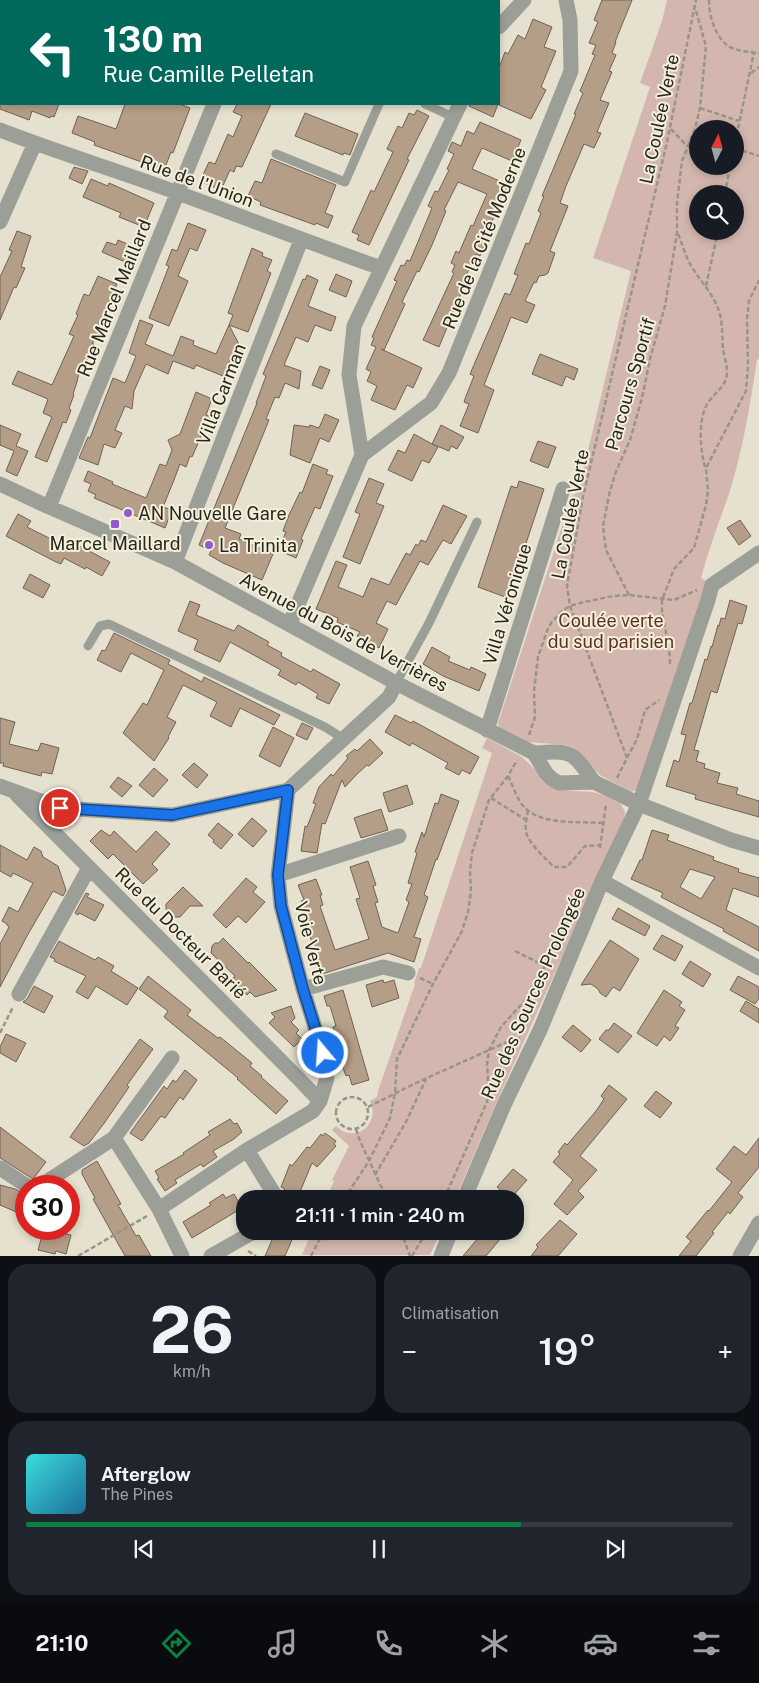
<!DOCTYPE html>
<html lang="fr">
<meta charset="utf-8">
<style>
body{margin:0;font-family:"Public Sans",sans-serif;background:#20242c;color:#f1f3f6;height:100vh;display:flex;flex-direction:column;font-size:19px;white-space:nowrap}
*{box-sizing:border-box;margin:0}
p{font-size:16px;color:#9ea1a6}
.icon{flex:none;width:28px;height:28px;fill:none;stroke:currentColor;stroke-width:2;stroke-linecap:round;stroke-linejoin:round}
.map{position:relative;height:1256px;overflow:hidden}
.panel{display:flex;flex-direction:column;gap:8px;padding:8px;background:#0d0f14;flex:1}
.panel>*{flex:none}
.top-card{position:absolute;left:0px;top:0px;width:500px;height:105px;box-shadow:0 2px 8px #0003;background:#00695c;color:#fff;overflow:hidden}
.needle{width:32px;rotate:6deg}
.fabs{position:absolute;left:689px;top:120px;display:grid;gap:10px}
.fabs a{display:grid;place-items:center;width:55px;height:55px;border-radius:50%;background:#171b24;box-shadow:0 2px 8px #0003;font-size:25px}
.speed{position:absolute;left:15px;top:1175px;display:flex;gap:10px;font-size:25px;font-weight:700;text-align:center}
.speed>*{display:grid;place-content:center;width:65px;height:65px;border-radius:50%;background:#171b24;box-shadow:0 2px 8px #0003;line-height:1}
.speed .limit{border:8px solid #d22;background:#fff;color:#111}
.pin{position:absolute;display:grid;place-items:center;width:42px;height:42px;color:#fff;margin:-21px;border:2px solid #fff;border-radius:50%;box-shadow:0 1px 5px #0007}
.me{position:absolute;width:55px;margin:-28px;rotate:342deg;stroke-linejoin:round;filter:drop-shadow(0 0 4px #0008)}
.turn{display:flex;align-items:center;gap:18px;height:105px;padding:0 20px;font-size:22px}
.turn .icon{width:65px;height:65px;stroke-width:2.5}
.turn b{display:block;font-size:35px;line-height:42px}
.big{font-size:38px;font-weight:600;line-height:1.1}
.panel .card{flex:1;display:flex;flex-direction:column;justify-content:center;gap:8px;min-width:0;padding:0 18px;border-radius:20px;background:#20242c}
.panel .dial{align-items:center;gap:0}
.dial b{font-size:65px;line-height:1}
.song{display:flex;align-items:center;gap:15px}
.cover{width:60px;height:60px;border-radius:8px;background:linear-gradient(135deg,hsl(180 70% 55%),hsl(200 70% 35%))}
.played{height:5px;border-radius:2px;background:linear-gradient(90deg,#0b8043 70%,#363941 70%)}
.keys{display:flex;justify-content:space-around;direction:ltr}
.heat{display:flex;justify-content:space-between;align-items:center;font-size:28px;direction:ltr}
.panel .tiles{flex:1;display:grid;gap:8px;grid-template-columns:1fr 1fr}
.card:last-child{grid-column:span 2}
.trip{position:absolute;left:236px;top:1190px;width:288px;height:50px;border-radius:20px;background:#171b24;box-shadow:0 2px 8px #0003;font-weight:600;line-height:50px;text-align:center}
.dock{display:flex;height:80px;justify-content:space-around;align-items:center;background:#090b0e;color:#9ea1a6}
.dock .icon{width:35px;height:35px}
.dock .on{color:#0b8043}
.dock b{font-size:22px;color:#f1f3f6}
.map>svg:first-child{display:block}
.green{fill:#d3b7af;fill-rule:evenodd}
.building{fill:#b59e88;stroke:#6f6255;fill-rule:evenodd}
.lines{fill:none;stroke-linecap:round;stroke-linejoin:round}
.path{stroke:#989587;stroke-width:2.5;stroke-dasharray:5 2.5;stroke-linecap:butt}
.lane{stroke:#9b9f97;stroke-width:9}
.street{stroke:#9b9f97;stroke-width:15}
.route-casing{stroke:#114b97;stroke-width:12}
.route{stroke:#1a73e8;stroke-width:9}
.poi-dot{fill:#905ad2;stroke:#f3efdb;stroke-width:2}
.labels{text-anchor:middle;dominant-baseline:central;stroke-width:4;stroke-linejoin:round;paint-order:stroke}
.street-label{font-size:18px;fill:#27261e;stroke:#f3efdb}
.poi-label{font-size:18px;fill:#27261e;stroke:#f3efdb;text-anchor:start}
.park-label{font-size:18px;fill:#603125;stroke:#f3efdb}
</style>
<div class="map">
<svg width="759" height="1256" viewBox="0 0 759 1256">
<rect width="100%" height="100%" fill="#e5e1ce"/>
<path class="green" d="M667 0H759V358L757 360C750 405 743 450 729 494 719 522 709 549 701 578L709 583 637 790 630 792 600 775 579 753 573 747 566 745 529 742 499 727 498 723 572 496 578 492 631 271 593 258 650 87 640 83 662 21ZM698 129H735V166H698ZM698 194H735V231H698Z
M487 738 522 757 541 775 560 790 592 792 604 795 621 804 625 812 624 820 502 1090 455 1199H326L334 1181 332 1180 349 1146 332 1130 336 1126C355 1145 381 1124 370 1101L377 1097 378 1091 415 984 414 983 419 968H421L492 753 482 748Z
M312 1231H441L430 1255H302Z"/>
<path class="building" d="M602 0H632L615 42H616L612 53 616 55 609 71 612 72 600 100 609 103 597 132 601 133 594 148 584 144 566 186 560 203 568 206 550 251 555 253 548 273 545 275 539 276 536 283 534 282 525 301 535 305 527 323 511 317 484 385 494 390 478 433 460 426 469 404 464 402 466 396 474 376 470 374 505 293 510 295 518 275 514 274 526 243 529 244 541 213 538 211 544 196H542L576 114H574L583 93 580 91 595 55 592 54 596 45 589 43 598 22 594 20Z
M533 19 552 27 544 47 556 51 541 87 546 90 531 119 499 105V68L505 52 508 54 518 35 525 39Z
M0 104H59L54 117 51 116 50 118 32 111 29 120 0 109Z
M125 104H180L190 108 173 153 171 152 164 170 94 145 95 142 72 133 78 116 116 129Z
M237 104H271L242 167 236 166 234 172 230 170 221 190 200 181 209 162 215 164 228 134 233 137 242 116 233 112Z
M469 104H498L493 117 469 106Z
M417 110 429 116 407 159 409 160 369 245 357 240 359 235 352 232 371 190 374 192 393 152 387 149 398 126 402 128 409 113 414 115Z
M305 113 358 134 350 155 344 153 343 155 295 136Z
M480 122 521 140 512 161 482 148 472 169 509 185 504 197 502 196 488 232 490 233 480 256 476 254 465 278 467 279 439 347 423 340 454 273 452 272 455 265 451 263 456 251 459 253 471 225 473 226 487 194 458 182 444 210 446 211 432 245 419 272 417 271 402 302 405 304 384 350 381 349 422 368 413 388 407 385 395 410 371 400 377 386 367 381 371 372 366 369 376 347 371 345 374 338 372 337 397 281 394 280 401 265 404 266 407 260 410 261 432 208 428 206 435 191 438 192 449 170 447 169 454 154 448 151 452 142 461 146 467 131 474 134Z
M271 159 336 185 325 213 333 216 328 228 316 223 315 225 260 205 261 202 248 196 255 181 262 183Z
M74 167 88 171 82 184 69 178Z
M91 179 108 186 109 183 154 203 144 227 119 217 121 213 83 197Z
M188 223 206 230 197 251 190 248 178 276 188 281 169 326 149 318 169 266 166 265 172 249 177 251Z
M17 231 31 236 21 267 25 268 16 288 14 287 0 320V277L12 251 9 250Z
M118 240 132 246 125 262 102 252 107 242 116 245Z
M252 248 263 253 262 256 272 260 267 271 271 273 248 332 229 325 233 315 228 313Z
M336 274 352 281 346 297 329 290Z
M307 275 318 280 308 306 336 317 331 331 315 325 308 342 296 337 284 365 301 371 299 389 285 383 279 398 275 397 266 419 269 420 225 528 241 534 239 539 273 554 262 580 223 563 209 555 211 551 199 545 257 403H256L266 376 263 374 303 279 305 280Z
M98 276 117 284 101 323 103 324 92 344H94L85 364 81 363 77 382 73 394 74 395 69 408 71 410 66 423 63 422 47 462 35 457 52 417 43 413 48 399 12 384 18 371 52 385 74 336 69 334 78 315 76 314 84 294 89 296Z
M140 320 153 325 145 344 173 356 181 336 194 341 193 345 216 354 229 325 243 352 235 349 223 376 196 365 194 369 173 361 168 374 146 364 134 391 132 409 125 406 115 430 122 433 115 448 104 444 98 465 79 458 88 437 90 438 113 378 125 383 136 356 129 353Z
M540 354 578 369 574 380 566 376 562 386 532 374Z
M320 366 330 370 322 389 312 385Z
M196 392 212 399 206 415 210 416 192 457 190 456 186 467 180 464 174 480 163 507 172 510 165 528 94 498 96 495 88 491 91 484 84 481 88 471 113 482 112 484 146 498 160 464 166 466 172 450 168 440 180 434Z
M325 414 339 420 329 442 320 438 310 463 290 455 294 425 309 427 310 425 319 428Z
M0 425 21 434 16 446 28 451 17 476 6 471 14 451 0 445Z
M441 425 464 437 457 449 451 446 449 451 432 444 438 447 429 463 422 460 412 481 388 470 398 450 405 453 414 434 432 444Z
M538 441 556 447 548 468 530 461Z
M313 464 328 470 326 474 333 476 320 509 315 507 301 539 303 540 296 558 278 550 286 532 283 531 289 515 300 492 302 493Z
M369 478 384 484 376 503 384 506 360 564 343 557 360 514 355 512Z
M519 481 544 489 508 598 478 587 511 486 517 488Z
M443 505 467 516 451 544 443 540 428 565 420 561 396 605 387 601 376 623 388 629 379 648 357 636 360 632 337 622 338 618 316 609 336 561 347 565 338 587 363 597 371 578 389 585 406 553 410 555 416 544 418 546 421 540 426 542Z
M18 514 31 521 27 527 69 548 72 542 110 562 102 576 86 567 85 569 64 558 61 564 56 562 6 536Z
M740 520 751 536 739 545 727 528Z
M30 574 50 585 43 598 23 588Z
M730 600 747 606 742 624 738 623 717 693 711 691 694 750 699 751 696 761 705 764 704 768 720 773 717 783 738 788 736 794 759 801V817L695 799 696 795 666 786 674 760 679 762 686 735 681 734 690 703H692L705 659 707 660 711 646 712 647 718 625 719 626 721 618 725 619Z
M190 601 200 605 196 615 234 631 238 625 269 642 267 645 282 653 281 656 311 672 313 669 340 684 329 704 316 698 318 694 298 682 296 685 278 675 281 670 230 642 220 662 194 650 198 640 178 631Z
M114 633 170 660 168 664 202 682 204 677 280 715 274 725 240 708 231 727 210 716 217 702 183 685 167 717 176 722 168 737 169 738 154 761 123 733 143 703 147 705 164 670 131 653 121 672 97 660 102 650 105 651Z
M432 647 450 657 448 661 470 670 471 667 486 674 479 691 443 676 423 664Z
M395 715 411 723 413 721 479 757 470 774 462 770 459 775 445 768 448 763 412 743 410 746 385 732Z
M0 718 15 722 9 744 38 751 41 743 59 748 52 774 42 772 41 776 3 766 4 763H0Z
M302 723 313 728 307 740 296 735Z
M273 727 294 738 280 767 259 756Z
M370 739 383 753 369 766 367 765 357 774 345 787 342 780 325 824 322 823 317 853 301 851 305 826 307 827 316 804 313 803 319 787 331 774 333 776 348 758 346 756 355 749 357 751Z
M194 763 208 775 197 788 182 775Z
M154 768 168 780 153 797 139 785Z
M118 777 132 786 122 797 110 787Z
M407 785 413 804 389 812 383 793Z
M441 794 459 801 437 860 436 859 424 895 428 897 414 937 421 939 414 962 388 953 322 974 318 959 314 960 311 949 314 948 307 928H309L301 901 304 900 298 885 316 879 322 895H320L323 905 320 906 335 950 369 939 356 899 360 898 350 867 368 861 376 885 373 886 378 902 375 903 382 927 398 933 409 902 406 900 412 884 408 883 417 853 415 852 422 832 424 837 435 803 438 804Z
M381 809 388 830 361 838 354 818Z
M252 818 267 831 253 847 238 834Z
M218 823 233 835 221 849 213 842 214 840 208 835Z
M101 830 110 836 114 831 136 852 156 831 170 844 152 864 158 870 143 884 113 854 108 859 90 841Z
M652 830 669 835 667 840 714 857 713 860 739 869 738 872 759 878V897L733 888 726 910 759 927V951L723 931 724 929 661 897 663 893 631 879 640 860H642ZM690 869 715 877 701 899 680 887Z
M0 845 27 860 34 847 41 851 43 857 58 866 66 890 63 896 53 891 27 936 0 987V944L9 927 7 925V924L2 921 9 907 18 912 33 883 13 873 11 877 0 871Z
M246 878 257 887 253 892 265 902 246 923 238 916 226 928 213 915Z
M183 887 203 906H190L180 917H174L166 909V904Z
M86 893 89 894 87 897 104 905 95 921 79 913 78 915 75 913Z
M618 908 650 926 645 936 612 919Z
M662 935 683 946 675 961 653 949Z
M223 938 248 963 249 962 277 990 255 997 250 992 247 995 232 979 235 976 211 953 212 946 215 943H219Z
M610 940 639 959 620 991 613 987 606 997 600 993 598 989 591 984 581 985Z
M59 941 95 960 98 957 114 966 111 971 138 988 127 1005 96 986 88 999 76 992 86 976 54 961 55 959 50 957Z
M690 961 711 974 703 987 682 974Z
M148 976 191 1010 187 1015 218 1038 220 1037 252 1063 250 1066 262 1076 261 1077 288 1101 276 1114 237 1079 238 1078 164 1017 168 1011 139 989Z
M738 976 759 987V998L755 1004 730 990Z
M383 980 384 983 394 980 399 998 372 1007 366 985Z
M34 986 53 996 44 1013 23 1002 27 999Z
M343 990 369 1080 352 1085 349 1075 346 1076 340 1059 343 1058 333 1027 336 1026 330 1006H327L324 996Z
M664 990 682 1002 679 1006 685 1010 675 1026 679 1028 670 1041 664 1036 657 1046 637 1033Z
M746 1001 759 1009V1023L740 1011Z
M291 1006 295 1018 291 1022 299 1030 296 1033 302 1039 294 1047 269 1023 275 1017 271 1013Z
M614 1023 632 1036 618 1053 599 1039 606 1030H609Z
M573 1025 591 1040 581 1052 562 1037Z
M6 1034 26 1043 16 1062 0 1053V1047Z
M140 1039 153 1049 127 1085 129 1087 105 1122 89 1143 84 1146 70 1137Z
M185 1070 197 1080 183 1100 180 1097 165 1118 161 1116 142 1141 130 1133 164 1086 167 1089 173 1080 176 1082Z
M609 1085 627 1099 580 1156 597 1170 578 1191 584 1197 567 1215 554 1204 573 1180 553 1162 560 1154 558 1152 565 1143 567 1145 596 1111 604 1099 601 1096Z
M656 1091 672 1103 660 1118 644 1106Z
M230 1119 234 1124 237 1123 242 1132 234 1139 213 1151 217 1157 213 1160 203 1167 201 1164 175 1180 177 1183 165 1191 157 1179 159 1178 155 1171 184 1154 183 1153 210 1135 208 1132Z
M0 1127 46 1162 33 1179 0 1158Z
M325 1133 336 1141 334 1144 336 1146 317 1167 312 1163 297 1199H285L283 1191 285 1189 281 1187 290 1164 292 1166 307 1147 310 1148 321 1134 323 1136Z
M759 1138V1167L738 1193 743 1197 730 1214 728 1212 712 1232 714 1233 696 1256H679L691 1241 686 1237 708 1210 709 1211 732 1182 716 1169 734 1146 746 1155Z
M97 1161 121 1204 118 1205 136 1236 139 1235 151 1256H125L93 1199 95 1198 82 1174V1170Z
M513 1169 527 1180 510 1199 497 1187Z
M0 1185 15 1189 26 1195V1206L21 1214 0 1205Z
M223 1194 226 1198 234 1194 242 1208 192 1238 183 1222 211 1205 209 1203Z
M560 1220 577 1234 558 1256H531L538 1247 536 1245Z
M44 1229 71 1235 66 1254 56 1251 55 1254 38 1250Z
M276 1231H286L294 1235 285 1256H265Z
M484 1231H507L486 1256H463Z"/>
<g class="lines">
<path class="path" d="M709 0C709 16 715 36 728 46 736 51 750 52 759 53
M751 73 759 67
M700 108 739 121
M671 129 687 146
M735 143 754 52
M735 148 759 156
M725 194 730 166
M678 234C682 243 685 254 689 262 698 279 713 293 719 311 723 324 722 336 723 349 724 356 727 364 727 372 727 385 717 391 710 400 697 416 700 448 705 467
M706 286 718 231
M629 595 606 550 603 526 609 495 615 474 630 440 642 398 650 359 665 306 677 233V203L682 161 695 129 700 108 706 46 696 11
M670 664 669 647 662 613V600L674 569 694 548 706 505 708 491 706 468 746 391 748 366 747 319 749 301 759 280
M529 735 535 717 534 691 538 657 547 631 551 623 562 611 570 606 584 602 613 596 629 595 674 600 697 590
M627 758 637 739 645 710 659 700
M508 776C513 786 517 799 524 807 542 826 579 821 603 823
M617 778 627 758 570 606 567 586 583 497 667 142 696 0
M491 798 526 820
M528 810C527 817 525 824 526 831 527 842 546 859 554 867H567L585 846 601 845
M600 848 606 804
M515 951 545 966
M420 978 433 984
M0 1033 13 1007
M336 1113a16 16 0 1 1 32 0a16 16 0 1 1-32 0Z
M368 1107 418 1082 516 1038 520 1039
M356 1129 360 1141 387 1199
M375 1175 406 1122 426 1079
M344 1199 369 1161 390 1118 395 1093 397 1059 433 984 462 931 468 912 471 892 470 871 472 853 489 800 508 776 517 760
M444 1199 487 1102 489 1092 487 1065 489 1050 501 1027 529 996 550 956 575 905
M401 1231 410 1256
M248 1251 256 1256
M78 1256 147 1216
M311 1256 324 1231
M412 1256 427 1231"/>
<path class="lane" d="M425 104 453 117
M276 154 345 182 379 104
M88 646 100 626 109 624 325 727 344 739
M396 683 429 623 477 522"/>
<path class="street" d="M257 1 258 0
M499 27 524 0
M0 53H1
M460 104 354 326 349 375 362 455 431 403 449 373 571 71 570 20 566 0
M0 130C59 153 119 171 178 193 246 218 313 244 381 268
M0 222 35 143
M0 484 49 507 175 562 396 683 534 753
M49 507 214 104
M175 562 301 240
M290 623 362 455
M487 730 563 489
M534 753 546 773 552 779 559 783 594 782 639 804 731 840 759 848
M534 753C572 750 572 751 594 782
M0 786 60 808 172 815 288 790 389 697 396 683
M17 795 297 1077 320 1101
M278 875 399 836
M602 881 759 968
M303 989 383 967 408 973
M19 994 89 868
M114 1138 172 1058
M247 1150 276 1197V1199
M0 1168 27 1186
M40 1186 114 1138 159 1209 182 1256
M464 1199 504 1105 540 1030 602 881 639 804 708 600 712 585 759 553
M159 1209 247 1150 313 1111 320 1101 327 1078 323 1053 303 989 281 906 278 875 288 790
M211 1256 255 1231
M441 1256 451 1231
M740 1256 759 1223"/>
</g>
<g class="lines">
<defs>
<path id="route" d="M60 808 172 815 288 790 278 875 281 906 303 989 323 1053"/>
</defs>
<use href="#route" class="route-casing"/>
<use href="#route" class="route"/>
</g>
<g class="poi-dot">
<circle cx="128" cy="513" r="5"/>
<rect x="110" y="519" width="10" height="10" rx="2.5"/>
<circle cx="209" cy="545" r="5"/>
</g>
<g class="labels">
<g class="street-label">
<text transform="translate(659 119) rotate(-78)">La Coulée Verte</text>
<text transform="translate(197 181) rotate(20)">Rue de l'Union</text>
<text transform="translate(484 238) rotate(-68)">Rue de la Cité Moderne</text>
<text transform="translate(114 298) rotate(-68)">Rue Marcel Maillard</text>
<text transform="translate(630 384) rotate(-74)">Parcours Sportif</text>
<text transform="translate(221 394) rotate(-69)">Villa Carman</text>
<text transform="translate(570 514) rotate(-79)">La Coulée Verte</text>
<text transform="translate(507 604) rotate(-73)">Villa Véronique</text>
<text transform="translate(344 632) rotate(28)">Avenue du Bois de Verrières</text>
<text transform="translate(181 933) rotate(45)">Rue du Docteur Barié</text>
<text transform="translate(311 943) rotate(76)">Voie Verte</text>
<text transform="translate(533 993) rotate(-66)">Rue des Sources Prolongée</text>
</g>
<g class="poi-label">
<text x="138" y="513">AN Nouvelle Gare</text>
<text x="115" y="543" text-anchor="middle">Marcel Maillard</text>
<text x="219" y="545">La Trinita</text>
</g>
<g class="park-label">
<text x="611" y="620">Coulée verte<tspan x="611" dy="21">du sud parisien</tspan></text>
</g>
</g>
</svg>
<div class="fabs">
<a><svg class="needle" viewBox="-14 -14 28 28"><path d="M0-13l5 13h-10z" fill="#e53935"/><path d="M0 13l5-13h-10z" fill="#9ea1a6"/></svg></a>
<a><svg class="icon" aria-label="search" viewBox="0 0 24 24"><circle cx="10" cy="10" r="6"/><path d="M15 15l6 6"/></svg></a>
</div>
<div class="speed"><div class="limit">30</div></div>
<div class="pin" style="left:60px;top:808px;background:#d93025"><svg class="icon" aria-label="arrive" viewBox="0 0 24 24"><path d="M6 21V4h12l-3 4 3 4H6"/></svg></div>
<svg class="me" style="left:323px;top:1053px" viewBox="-20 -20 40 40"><circle r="17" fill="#1a73e8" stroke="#fff" stroke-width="3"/><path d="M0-11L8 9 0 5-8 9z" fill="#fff"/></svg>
<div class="trip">21:11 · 1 min · 240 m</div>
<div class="top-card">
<div class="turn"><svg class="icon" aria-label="left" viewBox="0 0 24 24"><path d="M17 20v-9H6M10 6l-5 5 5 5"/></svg><div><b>130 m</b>Rue Camille Pelletan</div></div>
</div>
</div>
<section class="panel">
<div class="tiles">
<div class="card dial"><b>26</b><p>km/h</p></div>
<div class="card"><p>Climatisation</p>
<div class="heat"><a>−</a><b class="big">19°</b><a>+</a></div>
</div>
<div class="card">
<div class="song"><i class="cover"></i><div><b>Afterglow</b><p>The Pines</p></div></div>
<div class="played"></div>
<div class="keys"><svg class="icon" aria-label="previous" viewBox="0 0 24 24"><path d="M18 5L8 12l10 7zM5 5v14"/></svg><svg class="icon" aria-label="pause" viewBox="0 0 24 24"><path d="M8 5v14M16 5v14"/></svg><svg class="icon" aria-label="next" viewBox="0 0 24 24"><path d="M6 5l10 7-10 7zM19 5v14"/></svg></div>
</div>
</div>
</section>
<nav class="dock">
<b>21:10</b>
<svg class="icon on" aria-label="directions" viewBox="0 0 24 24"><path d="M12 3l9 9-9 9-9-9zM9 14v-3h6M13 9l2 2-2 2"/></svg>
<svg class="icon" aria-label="music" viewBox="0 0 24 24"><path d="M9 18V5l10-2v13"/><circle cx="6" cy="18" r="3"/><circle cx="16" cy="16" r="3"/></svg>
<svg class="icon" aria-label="phone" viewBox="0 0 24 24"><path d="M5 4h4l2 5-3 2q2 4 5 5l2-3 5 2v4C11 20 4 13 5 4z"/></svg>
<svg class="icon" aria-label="climate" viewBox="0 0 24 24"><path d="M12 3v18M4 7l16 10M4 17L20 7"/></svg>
<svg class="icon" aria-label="car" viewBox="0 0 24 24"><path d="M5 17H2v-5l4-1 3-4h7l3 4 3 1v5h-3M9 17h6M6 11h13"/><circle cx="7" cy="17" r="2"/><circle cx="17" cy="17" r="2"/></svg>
<svg class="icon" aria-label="filters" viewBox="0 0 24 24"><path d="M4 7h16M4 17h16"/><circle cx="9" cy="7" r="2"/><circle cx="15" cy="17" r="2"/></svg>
</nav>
